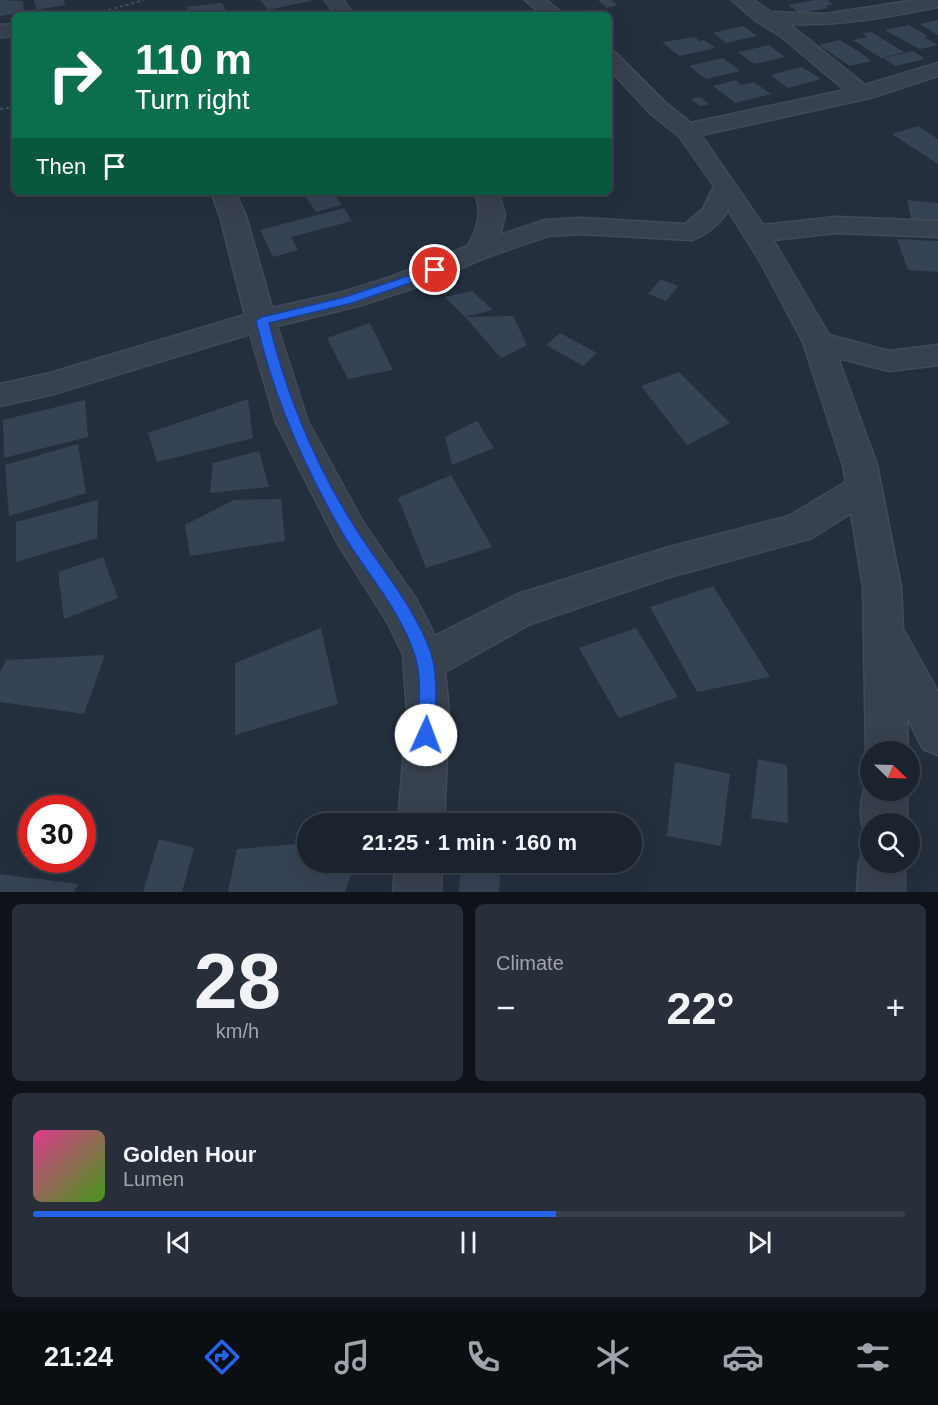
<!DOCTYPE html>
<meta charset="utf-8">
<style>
body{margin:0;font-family:Arial,sans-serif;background:#282f3a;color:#f1f3f6;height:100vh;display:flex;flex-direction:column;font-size:22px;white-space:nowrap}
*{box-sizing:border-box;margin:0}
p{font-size:20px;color:#a0a4aa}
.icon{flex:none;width:33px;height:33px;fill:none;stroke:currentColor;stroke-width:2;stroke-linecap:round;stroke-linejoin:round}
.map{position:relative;height:892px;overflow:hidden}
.side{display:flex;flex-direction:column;gap:12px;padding:12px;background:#0f1319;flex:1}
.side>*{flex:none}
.guide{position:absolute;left:12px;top:12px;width:600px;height:183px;border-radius:9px;box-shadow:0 6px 24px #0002,0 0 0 2px #39404a;background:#0b6e4f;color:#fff;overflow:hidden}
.needle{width:39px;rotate:113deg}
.controls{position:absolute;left:860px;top:741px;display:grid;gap:12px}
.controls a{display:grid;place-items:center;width:60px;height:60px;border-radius:50%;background:#1b232e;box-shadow:0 6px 24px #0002,0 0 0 2px #39404a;font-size:30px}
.speed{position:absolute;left:18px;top:795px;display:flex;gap:12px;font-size:30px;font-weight:700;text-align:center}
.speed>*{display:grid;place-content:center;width:78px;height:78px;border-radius:50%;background:#1b232e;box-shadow:0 6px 24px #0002,0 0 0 2px #39404a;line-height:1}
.speed .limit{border:9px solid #d22;background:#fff;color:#111}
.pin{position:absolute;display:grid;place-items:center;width:51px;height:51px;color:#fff;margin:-26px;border:3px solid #fff;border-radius:50%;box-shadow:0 2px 6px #0007}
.me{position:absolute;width:66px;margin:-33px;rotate:2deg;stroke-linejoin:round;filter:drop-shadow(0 0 4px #0008)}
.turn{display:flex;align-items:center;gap:21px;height:126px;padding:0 24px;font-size:27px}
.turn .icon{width:78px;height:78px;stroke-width:2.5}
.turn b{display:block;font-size:42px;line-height:51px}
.then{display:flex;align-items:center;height:57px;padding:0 24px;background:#0003;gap:12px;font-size:22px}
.big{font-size:45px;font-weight:600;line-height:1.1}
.side .widget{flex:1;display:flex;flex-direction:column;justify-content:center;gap:9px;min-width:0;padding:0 21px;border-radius:9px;background:#282f3a}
.side .dial{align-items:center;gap:0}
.dial b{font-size:78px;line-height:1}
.song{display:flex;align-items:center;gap:18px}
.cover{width:72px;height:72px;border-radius:9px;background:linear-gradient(135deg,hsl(330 70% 55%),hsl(100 70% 35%))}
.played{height:6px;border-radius:3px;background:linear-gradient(90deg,#2563eb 60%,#39404a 60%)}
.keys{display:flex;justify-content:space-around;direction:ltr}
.heat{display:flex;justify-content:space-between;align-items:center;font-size:33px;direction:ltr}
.side .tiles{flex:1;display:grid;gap:12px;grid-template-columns:1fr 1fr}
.widget:last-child{grid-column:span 2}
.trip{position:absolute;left:297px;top:813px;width:345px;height:60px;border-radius:30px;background:#1b232e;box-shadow:0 6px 24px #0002,0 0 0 2px #39404a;font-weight:600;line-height:60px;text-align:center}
.tabs{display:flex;height:96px;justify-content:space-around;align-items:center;background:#0b0e12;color:#a0a4aa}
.tabs .icon{width:42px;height:42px}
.tabs .current{color:#2563eb}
.tabs b{font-size:27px;color:#f1f3f6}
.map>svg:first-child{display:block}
.building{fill:#364354}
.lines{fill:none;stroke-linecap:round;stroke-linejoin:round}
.minor-casing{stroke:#414a57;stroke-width:3}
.path{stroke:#3f5557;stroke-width:2;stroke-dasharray:3 3;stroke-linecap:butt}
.minor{fill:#38414e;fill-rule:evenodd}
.route{fill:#2563eb;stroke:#184099;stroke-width:1.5}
</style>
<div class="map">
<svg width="938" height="892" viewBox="0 0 938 892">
<rect width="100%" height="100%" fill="#242f3e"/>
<path class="building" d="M0 0 23 1 24 12 0 16Z
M34 0H64L65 5 36 10Z
M260 0H311V1L268 10Z
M598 0H611L618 5 607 8Z
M815 0H827L833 4 826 6 829 8 800 13 788 5Z
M222 3 227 13 190 15 186 7Z
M938 20V35L920 24Z
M909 25 928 36 924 37 938 45 920 49 884 30Z
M743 26 757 36 726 43 713 33Z
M871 32 904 52 881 58 853 40 867 37 862 33Z
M695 37 699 41 704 40 716 48 679 56 662 42Z
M840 40 861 53 871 61 850 66 819 45Z
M769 45 785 57 754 64 738 52Z
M913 51 925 59 895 66 883 58Z
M723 58 740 71 706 79 689 66Z
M802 67 821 79 788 88 770 75Z
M736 80 741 85 754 82 771 94 735 103 713 86Z
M700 97 709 104 700 106 691 99Z
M918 126 938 139V164L892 134Z
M311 192H333L342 205 316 212 304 194Z
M907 200 938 203V224L912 222Z
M344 208 352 221 291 237 298 250 273 257 260 230Z
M897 239 938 241V272L908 270Z
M661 279 678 286 666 301 648 294Z
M472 291 493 310 465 317 445 297Z
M513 316 527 345 501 358 465 317Z
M370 323 393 370 348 379 327 338Z
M560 333 597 353 583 366 546 345Z
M679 372 730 423 687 445 641 386Z
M248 399 253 438 157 462 148 433Z
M85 400 88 437 4 458 3 420Z
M477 421 494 448 452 465 445 437Z
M78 444 86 493 9 516 5 465Z
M259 451 269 487 210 493 213 463Z
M451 475 492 547 426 568 398 498Z
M281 499 285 541 190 556 185 525 234 500Z
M98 500 97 538 16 562V522Z
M103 557 118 598 64 619 58 572Z
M713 586 770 677 697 692 650 607Z
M321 628 338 704 235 735V663Z
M636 628 678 697 619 718 579 648Z
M105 655 84 714 0 702V672L6 660Z
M758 759 787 765 788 823 751 818Z
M675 762 730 774 721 846 667 836Z
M159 839 194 848 182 892H143Z
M308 843V862H355L345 892H228L237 849Z
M461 865 500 874 499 892H459Z
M0 874 78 884 74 892H0Z"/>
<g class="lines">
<defs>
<path id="minor" d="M325 0H343L354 15H335Z
M525 0H546L564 15H543Z
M732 0H753L771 12 825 14 916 0H938V7C888 17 840 26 789 24L865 85 938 63V76L870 98 701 135 763 225 836 217 938 221V237L836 233 773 240 829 335 889 351 938 345V365L889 371 838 358 877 465 901 587 903 629 938 692V755L923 749 907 717 908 752H870V763L866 752 863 587 851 513 812 538 666 578 530 624 445 672 449 712 444 824H398L407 712 403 654 388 623 338 544 276 422 250 334 50 395 0 406V384L50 373 245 315 220 216 211 192H235L246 216 272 308 343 292 391 277 468 246C478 227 483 212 474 192H498L505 215 500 235 545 220 581 218 685 224 703 209 714 186 679 136 651 114 609 69V51L616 53 667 104 691 123 845 90 782 37 756 21ZM728 210 760 261 803 342 843 465 846 482 789 516 666 548 518 594 435 636 416 599 364 524 308 422 277 326 358 306 411 289 487 257 548 236 581 234 691 240C705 236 721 223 728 210Z
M15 24V36L0 37V25Z
M869 774 870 790H907V824H870V841C855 824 861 794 869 774Z
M870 844V862H905V892H857L859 862 866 846Z
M396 862H442L441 892H393Z"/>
</defs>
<use href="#minor" class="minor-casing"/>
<path class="path" d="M91 15 144 0
M0 109 15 107"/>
<use href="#minor" class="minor"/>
</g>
<path class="route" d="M435 267 440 270 439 273 352 303 269 323C287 397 316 467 358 532 381 568 417 611 431 653 439 678 435 708 435 735L433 741 426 743 420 741 418 735C418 709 423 677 414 653 400 611 369 576 346 539 305 470 274 399 256 321L262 317 345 297Z"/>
</svg>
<div class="controls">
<a><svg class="needle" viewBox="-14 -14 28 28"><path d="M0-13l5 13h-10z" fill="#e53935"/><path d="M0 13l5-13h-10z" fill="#a0a4aa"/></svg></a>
<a><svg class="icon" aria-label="search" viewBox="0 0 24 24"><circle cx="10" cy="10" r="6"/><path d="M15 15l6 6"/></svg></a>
</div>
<div class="speed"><div class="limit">30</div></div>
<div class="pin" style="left:435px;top:270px;background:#d93025"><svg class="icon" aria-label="arrive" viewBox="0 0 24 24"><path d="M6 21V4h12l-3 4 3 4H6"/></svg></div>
<svg class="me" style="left:426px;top:735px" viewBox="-20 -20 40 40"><circle r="19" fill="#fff"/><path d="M0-13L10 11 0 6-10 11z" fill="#2563eb"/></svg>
<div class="trip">21:25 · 1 min · 160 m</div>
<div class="guide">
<div class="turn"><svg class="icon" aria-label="right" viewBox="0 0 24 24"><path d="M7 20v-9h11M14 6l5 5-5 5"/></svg><div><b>110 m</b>Turn right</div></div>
<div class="then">Then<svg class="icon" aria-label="arrive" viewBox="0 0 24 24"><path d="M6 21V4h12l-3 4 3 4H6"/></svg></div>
</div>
</div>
<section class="side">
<div class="tiles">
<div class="widget dial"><b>28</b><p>km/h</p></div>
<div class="widget"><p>Climate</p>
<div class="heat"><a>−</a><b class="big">22°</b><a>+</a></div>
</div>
<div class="widget">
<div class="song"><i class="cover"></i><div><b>Golden Hour</b><p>Lumen</p></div></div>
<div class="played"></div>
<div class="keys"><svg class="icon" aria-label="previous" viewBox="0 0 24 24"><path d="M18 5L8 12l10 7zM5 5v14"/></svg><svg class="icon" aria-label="pause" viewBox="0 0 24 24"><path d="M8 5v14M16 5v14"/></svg><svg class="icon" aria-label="next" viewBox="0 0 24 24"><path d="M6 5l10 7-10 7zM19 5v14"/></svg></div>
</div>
</div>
</section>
<nav class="tabs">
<b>21:24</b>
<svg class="icon current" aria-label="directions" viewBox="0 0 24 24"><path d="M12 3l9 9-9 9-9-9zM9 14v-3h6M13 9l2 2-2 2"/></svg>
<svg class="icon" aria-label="music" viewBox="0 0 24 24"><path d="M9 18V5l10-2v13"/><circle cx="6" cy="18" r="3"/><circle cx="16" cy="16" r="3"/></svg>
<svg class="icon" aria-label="phone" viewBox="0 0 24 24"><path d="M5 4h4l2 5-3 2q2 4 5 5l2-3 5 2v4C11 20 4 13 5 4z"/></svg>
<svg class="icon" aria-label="climate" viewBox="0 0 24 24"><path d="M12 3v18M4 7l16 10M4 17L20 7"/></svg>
<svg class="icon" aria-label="car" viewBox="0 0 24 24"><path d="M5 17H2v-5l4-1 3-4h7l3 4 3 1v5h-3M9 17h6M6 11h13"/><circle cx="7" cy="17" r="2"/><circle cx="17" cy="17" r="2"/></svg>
<svg class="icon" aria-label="filters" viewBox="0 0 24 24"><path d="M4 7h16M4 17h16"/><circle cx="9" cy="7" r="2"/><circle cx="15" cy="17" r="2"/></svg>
</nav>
